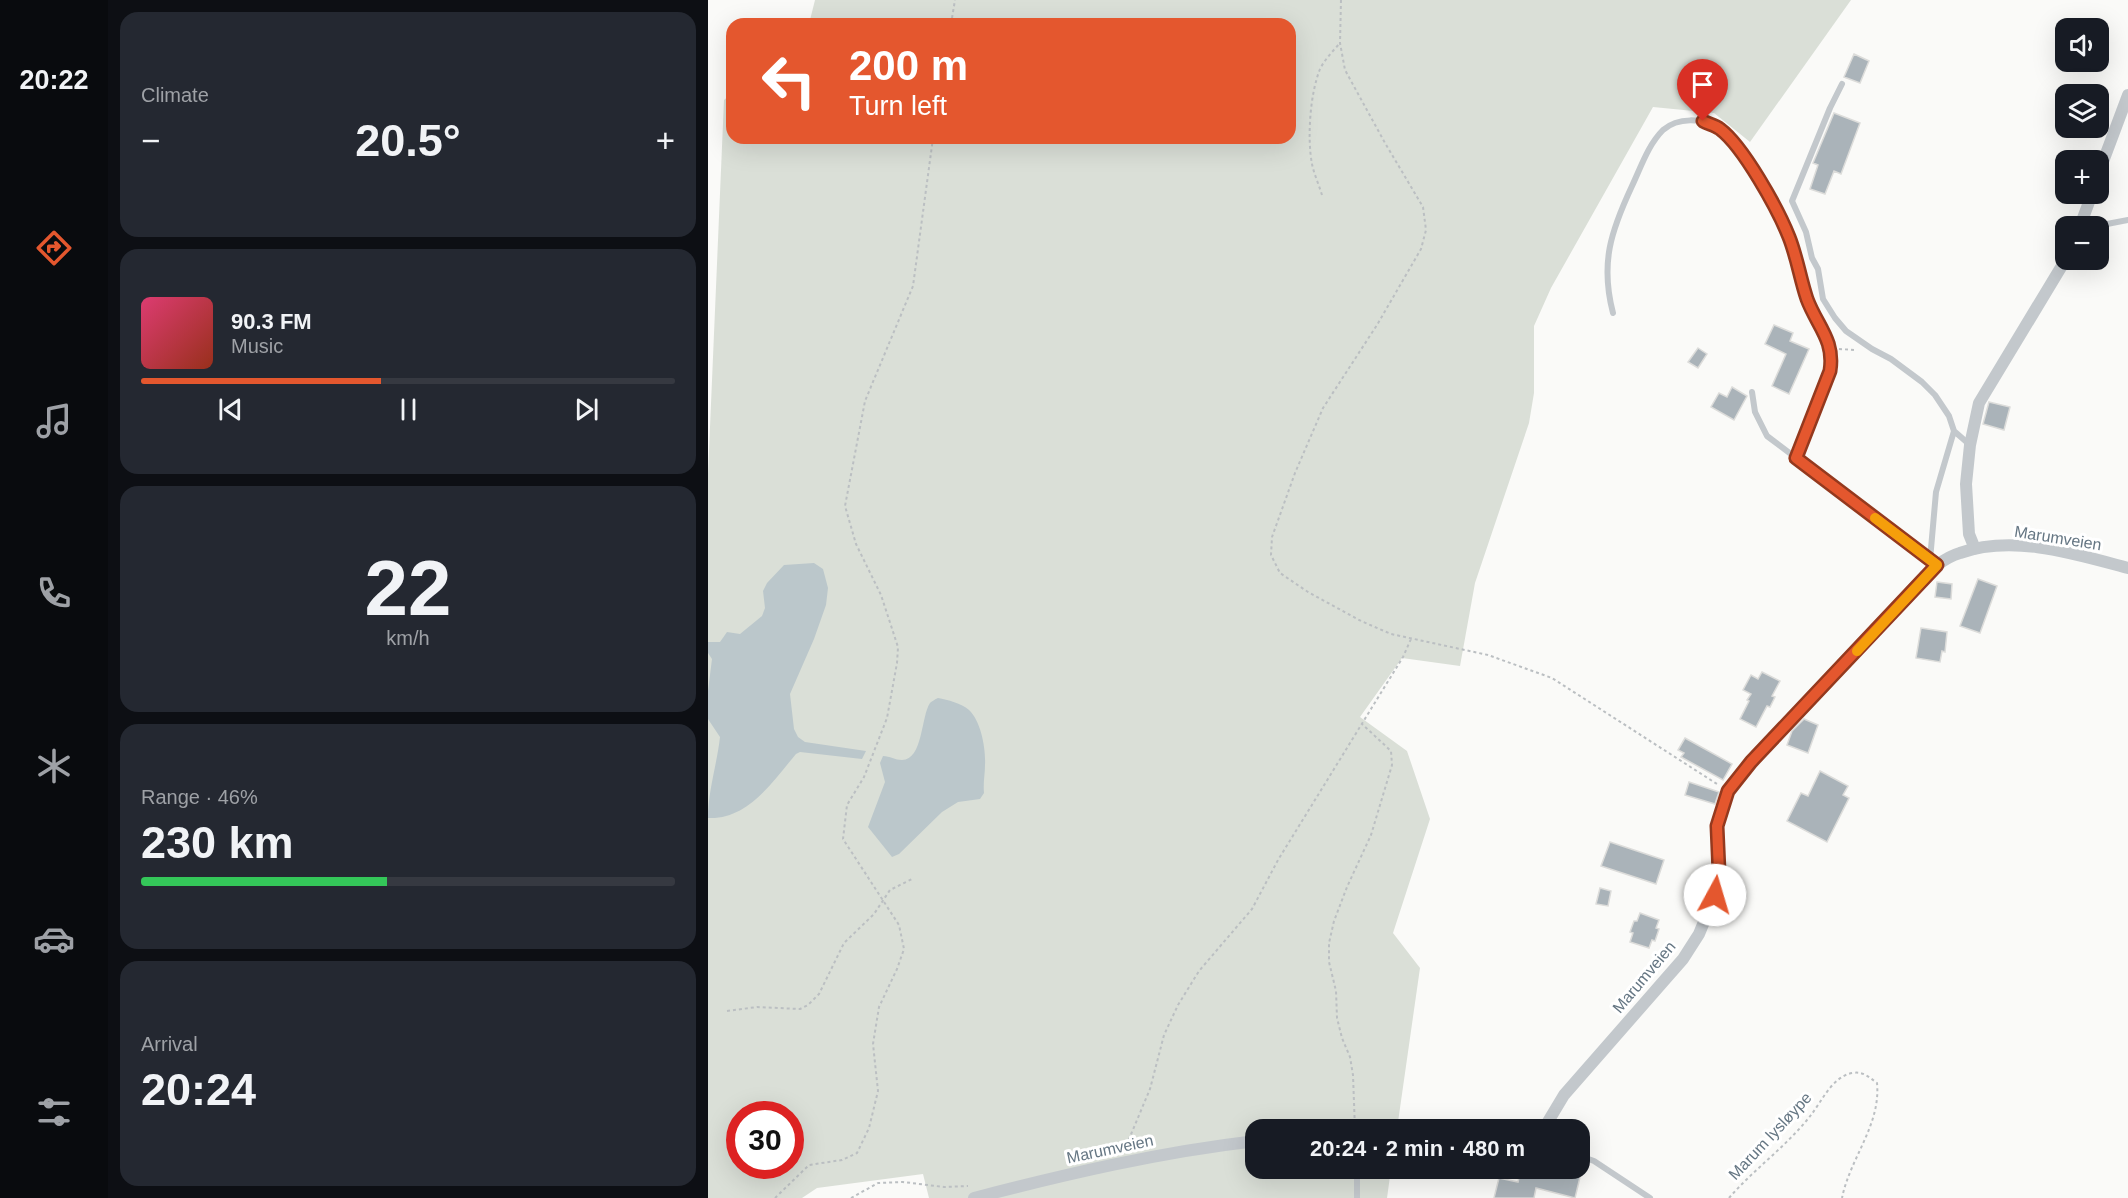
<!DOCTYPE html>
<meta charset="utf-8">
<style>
body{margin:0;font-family:Helvetica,sans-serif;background:#242831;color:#f1f3f6;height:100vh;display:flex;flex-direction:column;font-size:22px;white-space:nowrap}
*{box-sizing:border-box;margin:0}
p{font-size:20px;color:#9ea1a6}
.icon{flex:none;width:33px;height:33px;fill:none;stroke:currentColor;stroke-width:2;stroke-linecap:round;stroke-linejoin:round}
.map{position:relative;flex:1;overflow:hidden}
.sheet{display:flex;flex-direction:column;gap:12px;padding:12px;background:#0d0f14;width:600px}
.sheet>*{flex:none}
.hud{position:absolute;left:18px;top:18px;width:570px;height:126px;border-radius:18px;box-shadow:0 6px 24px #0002;background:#e4572e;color:#fff;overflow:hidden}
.fabs{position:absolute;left:1347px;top:18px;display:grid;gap:12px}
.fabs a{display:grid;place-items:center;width:54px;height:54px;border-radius:12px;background:#171b24;box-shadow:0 6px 24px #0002;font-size:30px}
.speed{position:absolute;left:18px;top:1101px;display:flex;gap:12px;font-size:30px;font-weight:700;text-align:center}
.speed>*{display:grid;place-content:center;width:78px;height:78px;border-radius:50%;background:#171b24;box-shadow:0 6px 24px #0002;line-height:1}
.speed .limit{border:9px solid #d22;background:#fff;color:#111}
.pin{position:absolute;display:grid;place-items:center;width:51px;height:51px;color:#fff;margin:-62px -26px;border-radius:50% 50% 50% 0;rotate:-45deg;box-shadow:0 0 6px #0007}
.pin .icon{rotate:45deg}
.me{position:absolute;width:66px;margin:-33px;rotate:6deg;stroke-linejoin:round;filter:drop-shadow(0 0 4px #0008)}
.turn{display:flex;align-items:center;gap:21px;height:126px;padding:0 24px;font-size:27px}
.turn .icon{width:78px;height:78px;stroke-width:2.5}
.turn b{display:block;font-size:42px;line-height:51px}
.big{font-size:45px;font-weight:800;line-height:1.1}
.sheet .tile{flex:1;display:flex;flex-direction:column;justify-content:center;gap:9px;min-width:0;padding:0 21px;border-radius:18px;background:#242831}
.sheet .dial{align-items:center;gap:0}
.dial b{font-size:78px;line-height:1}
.song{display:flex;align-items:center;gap:18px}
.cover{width:72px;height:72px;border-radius:9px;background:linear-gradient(135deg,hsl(340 70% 55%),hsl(10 70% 35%))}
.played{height:6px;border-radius:3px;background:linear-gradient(90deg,#e4572e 45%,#363941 45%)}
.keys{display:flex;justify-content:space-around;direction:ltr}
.heat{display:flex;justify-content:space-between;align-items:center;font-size:33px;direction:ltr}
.charge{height:9px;border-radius:4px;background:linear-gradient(90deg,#34c759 46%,#363941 0)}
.trip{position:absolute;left:537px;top:1119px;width:345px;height:60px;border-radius:18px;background:#171b24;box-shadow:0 6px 24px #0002;font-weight:800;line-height:60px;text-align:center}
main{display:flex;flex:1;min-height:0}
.tab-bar{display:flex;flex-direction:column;width:108px;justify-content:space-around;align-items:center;background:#090b0e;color:#9ea1a6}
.tab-bar .icon{width:42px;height:42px}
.tab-bar .on{color:#e4572e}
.tab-bar b{font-size:27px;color:#f1f3f6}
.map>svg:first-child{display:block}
.green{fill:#dadfd7;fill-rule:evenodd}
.water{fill:#bbc7cb}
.building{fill:#aab3b9;stroke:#dcdcda;stroke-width:1.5}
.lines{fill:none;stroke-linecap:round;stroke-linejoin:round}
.path{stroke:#bbbfc2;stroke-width:2;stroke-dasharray:3 3;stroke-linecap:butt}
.lane{stroke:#c3c8cc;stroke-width:6}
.street{stroke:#c3c8cc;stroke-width:12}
.route-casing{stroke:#94391e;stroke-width:15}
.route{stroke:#e4572e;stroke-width:10}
.slow{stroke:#f59e0b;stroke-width:10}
.labels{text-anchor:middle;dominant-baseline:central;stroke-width:6;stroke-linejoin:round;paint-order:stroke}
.street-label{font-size:16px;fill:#657683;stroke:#fff}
</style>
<main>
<nav class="tab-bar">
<b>20:22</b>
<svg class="icon on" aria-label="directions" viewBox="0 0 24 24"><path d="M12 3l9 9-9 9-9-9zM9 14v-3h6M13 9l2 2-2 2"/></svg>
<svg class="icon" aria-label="music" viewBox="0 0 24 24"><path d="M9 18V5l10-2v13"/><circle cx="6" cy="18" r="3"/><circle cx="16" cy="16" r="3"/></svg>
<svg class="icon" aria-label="phone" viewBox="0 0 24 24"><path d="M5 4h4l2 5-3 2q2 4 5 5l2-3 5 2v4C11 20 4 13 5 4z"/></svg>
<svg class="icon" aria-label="climate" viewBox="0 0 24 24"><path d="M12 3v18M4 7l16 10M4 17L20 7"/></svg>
<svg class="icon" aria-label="car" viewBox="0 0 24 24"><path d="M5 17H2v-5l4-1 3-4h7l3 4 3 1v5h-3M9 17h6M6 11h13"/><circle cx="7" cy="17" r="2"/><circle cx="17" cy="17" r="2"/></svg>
<svg class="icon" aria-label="filters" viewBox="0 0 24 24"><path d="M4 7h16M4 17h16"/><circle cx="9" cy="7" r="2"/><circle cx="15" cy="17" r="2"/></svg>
</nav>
<section class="sheet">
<div class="tile"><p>Climate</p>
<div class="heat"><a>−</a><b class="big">20.5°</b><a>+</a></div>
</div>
<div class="tile">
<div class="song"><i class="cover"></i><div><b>90.3 FM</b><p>Music</p></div></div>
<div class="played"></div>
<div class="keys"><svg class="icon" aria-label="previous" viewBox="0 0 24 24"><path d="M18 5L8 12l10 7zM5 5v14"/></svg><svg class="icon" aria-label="pause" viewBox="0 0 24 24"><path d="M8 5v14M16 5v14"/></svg><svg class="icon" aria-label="next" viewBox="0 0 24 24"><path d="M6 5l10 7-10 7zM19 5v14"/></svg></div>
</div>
<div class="tile dial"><b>22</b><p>km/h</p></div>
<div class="tile"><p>Range · 46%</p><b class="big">230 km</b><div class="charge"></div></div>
<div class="tile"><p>Arrival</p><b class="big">20:24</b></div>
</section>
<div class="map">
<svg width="1420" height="1198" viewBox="0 0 1420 1198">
<rect width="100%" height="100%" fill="#fafaf8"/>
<path class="green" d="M107 0H1143L1042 142 1006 113 945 107 843 288 826 326V393L821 423 767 583 752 666 694 658 652 717 699 751 722 819 685 933 712 968 689 1129 548 1130V1168L683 1169 679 1198H221L215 1174 109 1188 94 1198H0V474L16 100 24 93V138H582V24H101ZM32 1114H82V1166H32Z"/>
<path class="water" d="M106 563 115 569 120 588 118 605 106 639 82 694 86 729 90 737 97 742 158 751 154 759 92 752 88 754C65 781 40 820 0 818 0 791 9 764 12 737L0 719V691L4 659 0 653V642H12L19 632 32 634 54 616 57 608 55 591 59 583 76 565Z
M230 698C240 700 253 703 261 710 273 721 278 749 277 765 277 774 275 783 276 793L272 799 250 802 234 812 191 854 184 857 160 827 177 782 172 763 175 756C182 756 187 760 194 760 215 760 213 716 222 703 223 702 229 698 230 698Z"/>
<path class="building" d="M1146 54 1161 61 1152 83 1136 77Z
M1126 113 1152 123 1133 174 1126 171 1117 194 1102 189 1110 165 1105 163Z
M1066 325 1085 333 1082 341 1101 349 1081 394 1064 386 1078 354 1057 344Z
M990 348 999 354 990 368 980 362Z
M1024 387 1039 396 1026 420 1003 407 1011 393 1019 397Z
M1281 402 1302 407 1296 430 1275 424Z
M1270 579 1289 586 1272 633 1252 626Z
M1229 582 1244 584 1243 599 1227 597Z
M1213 628 1239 632 1237 652 1234 651 1232 662 1208 658Z
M1054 672 1072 681 1064 696 1067 697 1062 707 1059 706 1048 727 1032 719 1041 701 1039 700 1043 694 1035 690 1043 675 1050 679Z
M1096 719 1110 725 1100 753 1079 745 1084 731Z
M977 738 1024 764 1015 780 973 757 976 753 970 750Z
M1112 771 1140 786 1135 795 1141 798 1119 842 1079 821 1093 793 1100 796Z
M981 782 1011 792 1007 804 977 795Z
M902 842 956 860 948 884 893 866Z
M892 888 903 891 900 906 888 904Z
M932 913 951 920 948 928 951 929 947 941 944 940 941 948 922 942 925 933 922 932 926 921H929Z
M813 1168H865V1171L873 1173 867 1198 828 1188 826 1198H786L791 1178 810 1182Z"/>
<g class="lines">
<path class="path" d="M633 0 632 43 637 70 677 143 715 207 718 230 713 249 669 325 615 408 587 473 564 537 563 555 572 573 600 592 653 621 683 634 780 655 844 678 1009 784
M243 24 247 0
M614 195C611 185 606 174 604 164 599 138 602 94 612 69 617 59 625 51 632 43
M1131 349 1147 350
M19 1011 49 1007 92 1009 100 1005 111 994 136 943 166 914 182 890 204 879
M647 1130 645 1075 642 1057 634 1038 629 1018 628 991 621 962V943L626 921 639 887 663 835 684 765 683 751 654 724
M416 1151 442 1089 456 1035 470 1005 491 971 544 909 570 860 695 657 703 639
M67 1198 101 1165 134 1160 149 1153 161 1128 170 1091 165 1044 171 1007 189 969 196 949 191 925 135 839 139 805 156 777 179 718 189 663 190 647 173 595 148 544 137 506 157 401 205 286 225 138
M143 1198 170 1183 195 1182 236 1187 260 1186
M1021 1198C1046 1169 1079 1146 1103 1115 1114 1101 1124 1077 1144 1073 1155 1071 1161 1077 1169 1083 1173 1125 1142 1158 1134 1198"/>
<path class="lane" d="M1134 84 1122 108 1084 201 1098 232 1104 258 1110 269 1115 299 1127 318 1138 331 1164 349 1183 359 1214 382 1227 395 1241 416 1246 431 1228 492 1222 560
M1390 228 1399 224 1420 220
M905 313C892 263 903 231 924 186 933 167 940 145 955 130 970 117 994 118 1010 128 1033 142 1072 212 1082 238 1089 258 1092 280 1099 300 1109 326 1127 341 1122 371L1088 458
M1044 392 1047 412 1059 436 1224 561
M1246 431 1262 445
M872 1156 886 1161 942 1198
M649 1198V1168"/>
<path class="street" d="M1390 175 1420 95
M1372 226 1384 194
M1267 549 1261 534 1258 484 1262 445 1271 403 1358 259
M835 1130 856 1095 975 959 991 934 1007 895 1011 872 1009 826 1020 791 1043 762 1108 695 1211 582C1223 570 1235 558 1252 553 1305 534 1368 554 1420 568
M266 1198C358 1174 452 1152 548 1141"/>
</g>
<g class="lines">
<defs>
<path id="route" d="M995 121C1000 124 1007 125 1012 129 1035 146 1070 209 1081 237 1089 257 1092 278 1099 299 1109 326 1127 340 1122 371L1088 458 1229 565 1043 762 1020 791 1009 826 1011 872 1007 895"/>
</defs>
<use href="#route" class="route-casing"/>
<use href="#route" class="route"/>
<path class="slow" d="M1149 651 1229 565 1167 518"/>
</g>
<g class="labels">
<g class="street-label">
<text transform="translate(1350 538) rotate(9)">Marumveien</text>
<text transform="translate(936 977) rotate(-50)">Marumveien</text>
<text transform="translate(1062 1136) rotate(-47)">Marum lysløype</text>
<text transform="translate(402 1149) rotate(-12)">Marumveien</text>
</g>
</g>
</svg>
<div class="fabs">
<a><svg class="icon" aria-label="sound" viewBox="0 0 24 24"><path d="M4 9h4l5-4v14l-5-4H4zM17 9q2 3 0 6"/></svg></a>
<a><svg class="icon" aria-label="layers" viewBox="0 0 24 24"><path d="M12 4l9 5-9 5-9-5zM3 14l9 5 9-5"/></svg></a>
<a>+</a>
<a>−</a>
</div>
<div class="speed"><div class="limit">30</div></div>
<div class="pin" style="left:995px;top:121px;background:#d93025"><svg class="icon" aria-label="arrive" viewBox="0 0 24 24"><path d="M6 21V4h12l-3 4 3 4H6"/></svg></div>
<svg class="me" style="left:1007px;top:895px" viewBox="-20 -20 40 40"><circle r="19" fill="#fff"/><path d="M0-13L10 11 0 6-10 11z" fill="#e4572e"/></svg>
<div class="trip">20:24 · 2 min · 480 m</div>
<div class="hud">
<div class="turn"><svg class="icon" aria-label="left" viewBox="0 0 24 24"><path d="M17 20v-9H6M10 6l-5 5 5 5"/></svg><div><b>200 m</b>Turn left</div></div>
</div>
</div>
</main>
